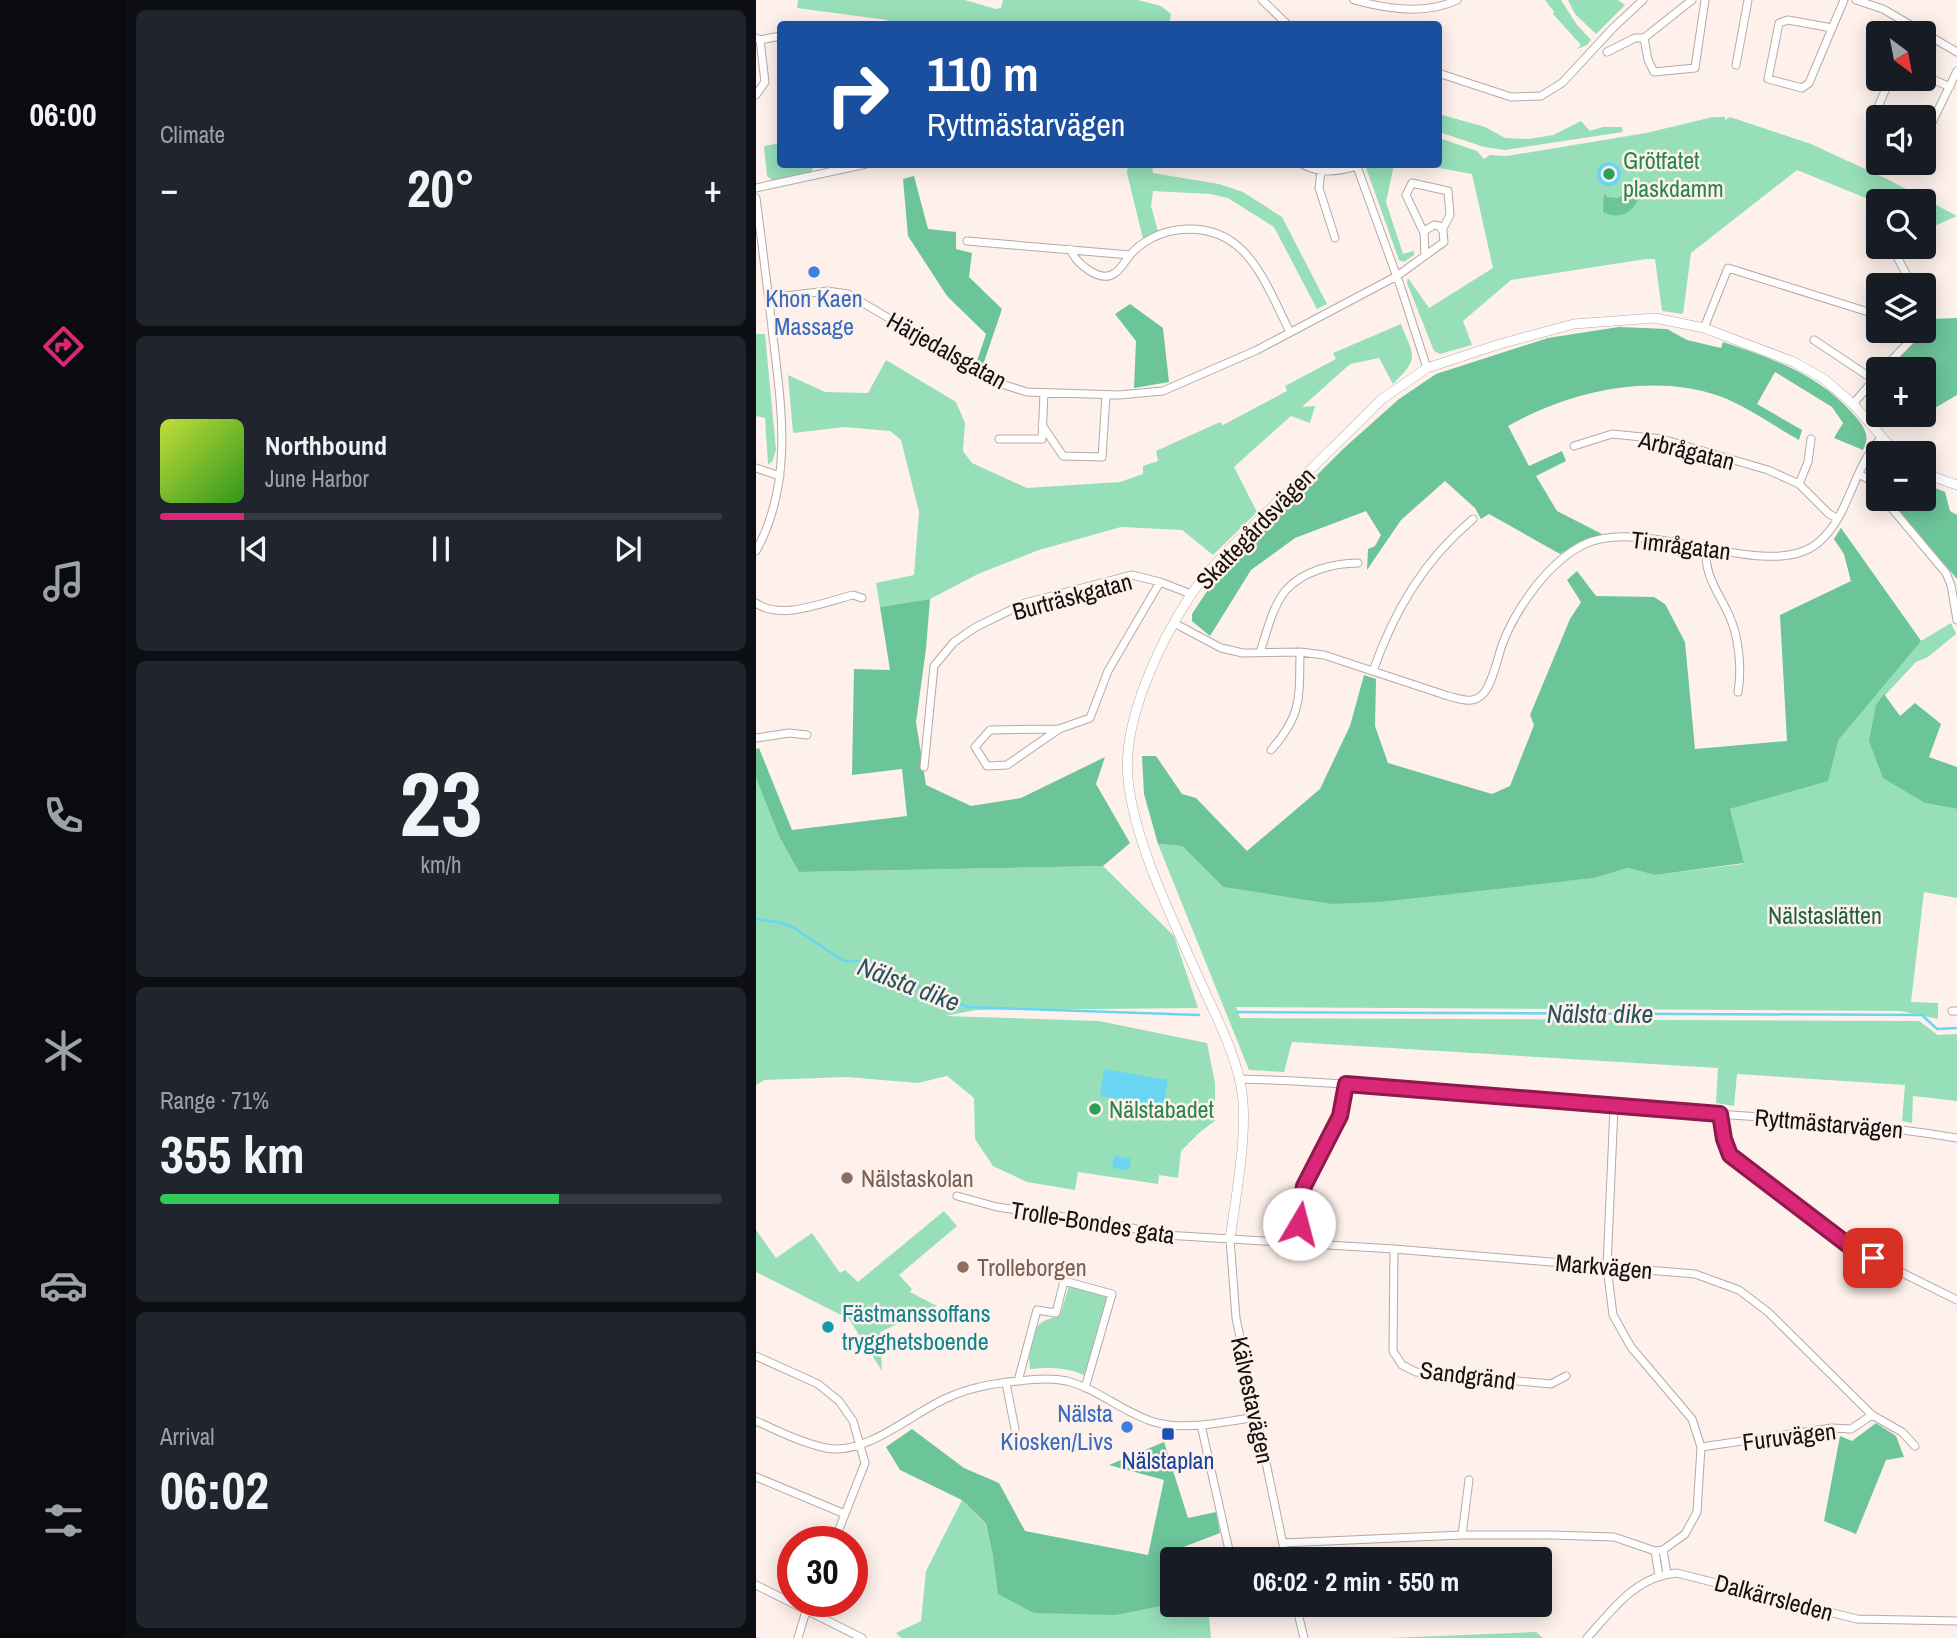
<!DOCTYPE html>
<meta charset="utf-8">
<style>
body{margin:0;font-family:"Archivo Narrow",sans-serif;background:#20242c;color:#f1f3f6;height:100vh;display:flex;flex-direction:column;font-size:26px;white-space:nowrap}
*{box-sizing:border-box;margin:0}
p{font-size:23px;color:#9ea1a6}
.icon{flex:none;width:38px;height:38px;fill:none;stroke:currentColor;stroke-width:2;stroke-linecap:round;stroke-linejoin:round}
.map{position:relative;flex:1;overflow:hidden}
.panel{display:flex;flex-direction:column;gap:10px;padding:10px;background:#0d0f14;width:630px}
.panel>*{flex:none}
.top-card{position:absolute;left:21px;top:21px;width:665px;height:147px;border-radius:7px;box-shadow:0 4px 18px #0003;background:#1a4fa0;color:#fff;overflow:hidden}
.needle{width:46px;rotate:148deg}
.tools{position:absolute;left:1110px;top:21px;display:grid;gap:14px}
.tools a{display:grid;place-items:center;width:70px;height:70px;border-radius:7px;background:#171b24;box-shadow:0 4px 18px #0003;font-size:35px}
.speed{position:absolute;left:21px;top:1526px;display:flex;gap:14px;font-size:35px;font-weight:700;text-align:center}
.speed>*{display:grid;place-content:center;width:91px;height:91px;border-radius:50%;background:#171b24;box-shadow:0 4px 18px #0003;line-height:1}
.speed .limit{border:10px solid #d22;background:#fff;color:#111}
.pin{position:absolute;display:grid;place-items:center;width:60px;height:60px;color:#fff;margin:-30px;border-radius:14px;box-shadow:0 4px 10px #0006}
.me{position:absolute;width:77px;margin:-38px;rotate:8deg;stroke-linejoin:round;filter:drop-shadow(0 0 5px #0008)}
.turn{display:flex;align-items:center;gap:24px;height:147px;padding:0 35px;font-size:32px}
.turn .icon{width:91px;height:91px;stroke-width:2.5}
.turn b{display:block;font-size:49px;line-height:60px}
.big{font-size:52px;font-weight:700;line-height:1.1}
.panel .widget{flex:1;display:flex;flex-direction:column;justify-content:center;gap:10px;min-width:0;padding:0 24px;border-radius:10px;background:#20242c}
.panel .dial{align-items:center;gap:0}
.dial b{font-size:91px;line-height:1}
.song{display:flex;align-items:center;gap:21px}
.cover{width:84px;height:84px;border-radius:10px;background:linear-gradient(135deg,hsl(70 70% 55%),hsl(110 70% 35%))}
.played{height:7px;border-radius:4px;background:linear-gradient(90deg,#db2777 15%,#363941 15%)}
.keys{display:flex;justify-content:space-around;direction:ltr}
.heat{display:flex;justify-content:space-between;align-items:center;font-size:38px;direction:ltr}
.charge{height:10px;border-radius:5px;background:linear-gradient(90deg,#34c759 71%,#363941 0)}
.trip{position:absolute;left:404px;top:1547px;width:392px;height:70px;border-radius:7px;background:#171b24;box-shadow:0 4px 18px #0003;font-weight:700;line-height:70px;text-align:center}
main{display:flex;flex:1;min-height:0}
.menu{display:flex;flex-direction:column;width:126px;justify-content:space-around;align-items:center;background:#090b0e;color:#9ea1a6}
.menu .icon{width:49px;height:49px}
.menu .selected{color:#db2777}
.menu b{font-size:32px;color:#f1f3f6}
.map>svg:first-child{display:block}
.green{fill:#97dfb9}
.forest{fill:#6cc499}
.water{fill:#6ad5f2}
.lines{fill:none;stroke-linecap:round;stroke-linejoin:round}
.stream{stroke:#6ad5f2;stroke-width:2.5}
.minor-casing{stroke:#b8a9a2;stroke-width:9}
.tertiary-casing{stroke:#b8a9a2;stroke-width:10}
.minor{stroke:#fff;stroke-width:7}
.tertiary{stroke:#fff;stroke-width:9}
.route-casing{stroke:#8e194d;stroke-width:18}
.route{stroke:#db2777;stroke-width:12}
.leisure-dot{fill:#2e9e5b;stroke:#fef1eb;stroke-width:2.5}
.shop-dot{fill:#3f7fe0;stroke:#fef1eb;stroke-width:2.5}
.education-dot{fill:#8d6e63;stroke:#fef1eb;stroke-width:2.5}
.culture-dot{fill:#0f9aa8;stroke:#fef1eb;stroke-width:2.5}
.transit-dot{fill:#1a4fb4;stroke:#fef1eb;stroke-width:2.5}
.labels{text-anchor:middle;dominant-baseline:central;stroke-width:5;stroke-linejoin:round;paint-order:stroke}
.leisure-label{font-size:24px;fill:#27864d;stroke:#fef1eb;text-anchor:start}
.shop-label{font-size:24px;fill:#366cbe;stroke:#fef1eb}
.street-label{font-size:24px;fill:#16100e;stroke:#fef1eb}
.park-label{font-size:24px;fill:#206145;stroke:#fef1eb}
.education-label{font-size:24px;fill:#785e54;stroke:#fef1eb;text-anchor:start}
.culture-label{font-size:24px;fill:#0d838f;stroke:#fef1eb;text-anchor:start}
.transit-label{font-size:24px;fill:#164399;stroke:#fef1eb}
.water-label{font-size:26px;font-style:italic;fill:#255460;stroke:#fef1eb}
</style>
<main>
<nav class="menu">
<b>06:00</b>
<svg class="icon selected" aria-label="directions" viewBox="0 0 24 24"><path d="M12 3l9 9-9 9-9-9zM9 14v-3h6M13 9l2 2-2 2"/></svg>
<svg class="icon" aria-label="music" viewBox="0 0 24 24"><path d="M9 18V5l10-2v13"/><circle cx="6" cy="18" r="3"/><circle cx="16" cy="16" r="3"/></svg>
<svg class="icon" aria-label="phone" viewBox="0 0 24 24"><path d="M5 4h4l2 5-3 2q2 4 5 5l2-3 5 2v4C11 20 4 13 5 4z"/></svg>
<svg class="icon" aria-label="climate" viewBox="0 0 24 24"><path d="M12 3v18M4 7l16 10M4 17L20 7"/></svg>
<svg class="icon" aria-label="car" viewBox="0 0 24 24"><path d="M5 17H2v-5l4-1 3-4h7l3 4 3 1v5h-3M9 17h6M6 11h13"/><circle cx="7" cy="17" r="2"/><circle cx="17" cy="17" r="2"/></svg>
<svg class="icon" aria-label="filters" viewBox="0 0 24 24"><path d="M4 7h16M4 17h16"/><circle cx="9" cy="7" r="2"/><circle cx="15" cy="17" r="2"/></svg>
</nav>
<section class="panel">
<div class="widget"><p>Climate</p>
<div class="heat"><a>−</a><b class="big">20°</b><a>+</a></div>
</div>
<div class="widget">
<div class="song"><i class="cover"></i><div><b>Northbound</b><p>June Harbor</p></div></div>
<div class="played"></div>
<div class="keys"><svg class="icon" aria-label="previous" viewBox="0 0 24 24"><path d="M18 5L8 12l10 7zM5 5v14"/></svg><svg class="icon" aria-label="pause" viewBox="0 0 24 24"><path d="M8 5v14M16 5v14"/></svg><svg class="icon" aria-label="next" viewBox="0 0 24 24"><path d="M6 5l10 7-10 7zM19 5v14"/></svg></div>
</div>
<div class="widget dial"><b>23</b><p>km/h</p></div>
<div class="widget"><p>Range · 71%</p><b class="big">355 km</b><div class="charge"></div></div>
<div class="widget"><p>Arrival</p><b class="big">06:02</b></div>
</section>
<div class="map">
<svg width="1201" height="1638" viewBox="0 0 1201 1638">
<rect width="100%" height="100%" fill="#fef1eb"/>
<path class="green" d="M42 0H209L240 9 245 8 247 0H382L405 6 415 14 413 24H132L131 20 41 8Z
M789 0H805L821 25 835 40 831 45 821 49 825 45 797 14 798 12Z
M812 0H862L869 5 840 34 819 14Z
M683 114 729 127 749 138 773 139 797 135 825 121 834 131 847 127H866L867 132 749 150 728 147 683 132Z
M957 117H969V120L974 117 1055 144 1133 180 1201 216 1169 230 1167 201H1122V203L1041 170 935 253 927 314 906 311 899 259H890L755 280 707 321 716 345 684 354 678 351 651 283 652 278 673 308 737 268 716 174 667 165 682 164 683 138 721 151 728 159 734 155 751 156 890 133Z
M24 143V164L64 165 58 166 55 173 17 181 11 176 8 146Z
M372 165H396L397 173 463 184 487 192 526 217 571 304 561 309 518 227 472 198 454 194 397 191 395 206 402 231 387 239 371 173Z
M609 165H638L630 202 647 254 658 251V255L648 262 643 260Z
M645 324C658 358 664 357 637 384L623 358 594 364 546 407 559 406 554 423 535 416 478 467 501 512 457 555 426 530 365 527 283 550 222 574 174 599 124 607 120 583 158 575 163 512 145 440 134 431 88 427 37 433 32 375 69 392 112 393 130 360 200 402 209 423 207 451 216 463 271 488 364 482 387 474V466L402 461 400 451 464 422 467 425 531 391 529 386 580 359 577 353Z
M0 334H9L20 450 16 462 12 464 9 418 0 416Z
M1085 528 1165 641 1195 623 1200 634 1172 657 1160 662 1120 705 1169 803 1201 809V898L1168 892 1155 1002 1182 1003V1019L1144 1011 480 1007 484 1018 1163 1021 1182 1035 1201 1034V1101L1157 1096 1156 1123 1146 1121 1149 1085 981 1074 978 1106 960 1103 962 1068 536 1042 528 1072 493 1070 402 844 426 846 467 887 575 904 838 878 872 868 899 875 987 864 974 809 1072 780 1083 739 1095 581 1088 554 1078 539Z
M0 778 23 836 44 872 347 866 418 936 442 1008 220 1010 189 1016 343 1021 451 1043 459 1083V1121L444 1132 425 1151 422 1178 403 1175 402 1184 322 1172 319 1190 271 1182 237 1166 219 1139 218 1098 191 1076 162 1083 91 1077 8 1080 0 1085Z
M188 1211 201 1226 143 1275 156 1289 154 1292 181 1306 124 1332 126 1371 93 1319 0 1272V1230L20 1258 56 1233 84 1273 89 1270 102 1282Z
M313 1286 352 1296 330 1376C311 1367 295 1367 274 1369 271 1341 273 1321 304 1316Z
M206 1500 230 1525 237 1556 361 1615 416 1604 452 1605 455 1638H145L140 1633 165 1621 170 1571Z
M780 1632 787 1638H633Z"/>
<path class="forest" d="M158 176 172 229 200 232V249L216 253 213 277 246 309 227 365 221 361 230 334 191 296 152 236 147 179Z
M879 190 883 192C882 211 864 221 847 212L848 193 851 197 861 198Z
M374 304 407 328 413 382 378 388 380 341 359 314Z
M1201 318V395L1167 415V369H1134V366L1164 331H1167L1172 319Z
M863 327 911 329 931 340 965 348 967 342C1018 359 1064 375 1099 416 1108 427 1115 436 1107 450L1078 438 1087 423 1076 407 1019 372 1001 404 1046 430 1043 440C1020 427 987 404 963 396 896 372 811 392 752 426L773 466 806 451 810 461 780 476 801 511 846 534 823 542 804 554 733 514 725 519 719 508 689 481 645 520 611 570 612 549 619 546 625 535 610 511 539 538 495 570 454 636 436 621V614L463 573 587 449 643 399 680 374 792 338Z
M1167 483 1189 492 1194 511 1201 515V579L1133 499H1167Z
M1085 528 1165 641 1083 739 1072 781 974 809 988 863 899 875 872 868 838 878 624 902 575 904 467 887 426 846 402 844 388 794 386 756H400L426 794 440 798 491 851 564 789 594 726 608 675 620 679 619 726 632 763 736 794 754 786 778 725 774 715 814 619 825 602 811 580 821 571 840 596 898 597 909 604 929 642 939 749 1031 741 1024 615 1095 581 1088 554 1078 539Z
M174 599 170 649 160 722 170 785 215 806 265 798 349 757 340 784 374 843 347 866 43 872 23 836 0 778V749L3 748 36 830 151 816 146 769 96 775 98 669 134 670 124 607Z
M1128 694 1144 716 1159 703 1185 724 1173 757 1201 767V809L1169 803 1127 778 1113 741 1120 705Z
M1120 1423 1140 1436 1148 1457 1130 1460 1100 1534 1068 1521 1084 1436 1096 1441Z
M156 1429 208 1468 243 1483 269 1531 392 1555 408 1480 353 1465 408 1442 432 1518 460 1512 464 1533 417 1551 416 1604 361 1615 278 1613 242 1594 237 1556 230 1524 206 1500 144 1470 130 1447Z"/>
<path class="water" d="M841 174a12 12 0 1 1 24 0a12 12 0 1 1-24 0Z
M348 1069 412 1080 407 1106 344 1096Z
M358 1156 375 1159 373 1170 356 1168Z"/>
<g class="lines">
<path class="stream" d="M0 919 26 923 38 928 88 961H104L212 1007 443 1015
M481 1012 1166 1015 1181 1029 1201 1028"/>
<defs>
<path id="minor" d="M506 0 531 24
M598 0C630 9 670 15 701 0
M936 0 888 38 892 60 898 72 939 68 949 0
M1100 0 1127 9 1201 52
M1076 28 1032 20 1023 23 1012 79 1046 88 1053 83 1088 0
M0 38 4 40 9 82 0 95
M4 40 24 36
M851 52 879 38H888
M980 65 992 0
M682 73 755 97 785 96 806 83 857 28 887 0
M1167 75 1194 87
M1122 123 1116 121 1134 79
M1167 141 1201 71
M546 164C564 174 582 172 601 166
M600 164 645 288 671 368
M565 171 563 188 579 238
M0 188 110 164
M0 198C6 244 12 290 17 337 26 410 37 484 0 551
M668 233 650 195 656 183 692 191 694 215 686 230
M211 241 374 255C385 242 404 232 421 230 490 221 508 281 534 332
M1136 247 1156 285
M314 249C320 263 344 284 359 273 365 269 370 260 374 255
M13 298 71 291 92 294 242 383 271 392 363 395 407 391 501 350 641 276 688 242 687 231 683 226 678 225 668 231 669 256
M1167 307V320
M948 328 972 268 1122 315
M1058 340 1118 380
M1127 369 1156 339 1161 331
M1097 404 1122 375
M286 425 307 456 346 457 350 395
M243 439H286L288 393
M818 446 856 434 906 439 1012 470 1043 484 1073 514 1081 518
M0 468 24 476
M1103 474 1112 479 1122 491
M1043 484 1052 462 1055 439
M1128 499 1190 573 1195 585 1201 620
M950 548C948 576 962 591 973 615 983 637 986 669 982 692
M0 603C25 621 68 602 97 595L106 598
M418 623 465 648 487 653 544 652 568 655 692 696C704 699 717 705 727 694 736 685 742 657 746 645 760 608 793 561 829 544 890 515 1014 585 1063 542 1089 520 1095 482 1113 454 1116 448 1121 443 1126 437
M504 652C511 632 516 607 530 590 547 571 578 563 602 563
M617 671C638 611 668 560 717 519
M303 729 234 730 219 747 231 766 251 765 303 729 334 718 352 671 404 582
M0 738 33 733 51 735
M515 750C547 714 543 697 544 652
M168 767 178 666 198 642 220 627 269 603 376 575 404 582 435 594
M1196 1011H1201
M483 1079C609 1082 733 1097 858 1107 973 1116 1087 1119 1201 1138
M964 1114 968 1139 974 1155 1096 1248 1201 1300
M201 1196 241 1207 356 1224 409 1235 638 1249 939 1274 983 1290 1012 1312 1116 1415 1146 1432 1159 1446
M474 1239 480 1318 530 1559
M541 1243 548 1186 584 1116 590 1084
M638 1249 637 1351 646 1365 660 1372 795 1384 810 1376
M0 1356 62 1384 83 1401 97 1421 109 1463 78 1542
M262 1381 281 1310 300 1313 308 1281 356 1294 329 1388
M250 1383 259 1429
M0 1421C22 1431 46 1443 70 1448 110 1456 156 1413 191 1398 213 1388 239 1383 263 1381 278 1379 297 1378 311 1381 342 1389 368 1413 398 1422 429 1431 468 1422 499 1417
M445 1425 475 1559
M945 1447 1076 1428 1095 1429 1116 1415
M0 1477 89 1514
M706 1535 713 1480
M527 1543 706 1535H795L858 1537 899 1551 907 1550 929 1534 941 1512 945 1447 936 1419 875 1347 857 1315 851 1267 858 1107
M907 1550 911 1574
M899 1551 903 1576
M0 1585 106 1638
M540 1605 548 1638
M42 1638 53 1601
M831 1638C857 1609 880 1576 921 1573L1101 1619 1201 1621"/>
<path id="tertiary" d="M1167 473 1201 485
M474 1239C480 1196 493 1127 485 1086 478 1051 460 1016 445 983 419 924 378 843 372 779 366 721 403 644 434 596 454 566 483 540 509 514 548 476 587 438 626 399L671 368 744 344 818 324 899 318 948 328 1038 362 1068 379 1097 404 1140 453"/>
</defs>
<use href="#minor" class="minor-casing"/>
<use href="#tertiary" class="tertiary-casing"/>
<use href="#minor" class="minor"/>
<use href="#tertiary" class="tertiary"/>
</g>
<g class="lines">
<defs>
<path id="route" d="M543 1224 548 1186 584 1116 590 1084 964 1114 968 1139 974 1155 1096 1248 1117 1258"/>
</defs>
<use href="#route" class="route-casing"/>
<use href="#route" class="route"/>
</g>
<g class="leisure-dot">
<circle cx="853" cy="174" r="7"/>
<circle cx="339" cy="1109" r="7"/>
</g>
<g class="shop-dot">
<circle cx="58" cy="272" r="7"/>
<circle cx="371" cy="1427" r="7"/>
</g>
<g class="education-dot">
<circle cx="91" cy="1178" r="7"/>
<circle cx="207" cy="1267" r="7"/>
</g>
<circle class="culture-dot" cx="72" cy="1327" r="7"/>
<rect class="transit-dot" x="405" y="1427" width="14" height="14" rx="3.5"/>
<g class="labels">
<g class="leisure-label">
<text x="867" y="160">Grötfatet<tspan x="867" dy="28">plaskdamm</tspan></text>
<text x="353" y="1109">Nälstabadet</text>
</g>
<g class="shop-label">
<text x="58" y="298">Khon Kaen<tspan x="58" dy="28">Massage</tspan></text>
<text x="357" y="1413" text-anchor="end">Nälsta<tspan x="357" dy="28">Kiosken/Livs</tspan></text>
</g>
<g class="street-label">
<text transform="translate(191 350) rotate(29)">Härjedalsgatan</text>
<text transform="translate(931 450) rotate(14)">Arbrågatan</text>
<text transform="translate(499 528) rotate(-46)">Skattegårdsvägen</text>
<text transform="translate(925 545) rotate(7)">Timrågatan</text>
<text transform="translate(316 596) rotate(-15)">Burträskgatan</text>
<text transform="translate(1073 1123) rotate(5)">Ryttmästarvägen</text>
<text transform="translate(337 1222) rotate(9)">Trolle-Bondes gata</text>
<text transform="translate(848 1266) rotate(5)">Markvägen</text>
<text transform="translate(712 1375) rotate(7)">Sandgränd</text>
<text transform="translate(497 1400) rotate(78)">Kälvestavägen</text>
<text transform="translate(1033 1436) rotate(-7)">Furuvägen</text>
<text transform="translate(1018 1597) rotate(15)">Dalkärrsleden</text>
</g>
<g class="park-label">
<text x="1069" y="915">Nälstaslätten</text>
</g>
<g class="education-label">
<text x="105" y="1178">Nälstaskolan</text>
<text x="221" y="1267">Trolleborgen</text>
</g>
<g class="culture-label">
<text x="86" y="1313">Fästmanssoffans<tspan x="86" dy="28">trygghetsboende</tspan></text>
</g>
<g class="transit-label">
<text x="412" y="1460">Nälstaplan</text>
</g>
<g class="water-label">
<text transform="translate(153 984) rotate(21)">Nälsta dike</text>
<text x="844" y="1013">Nälsta dike</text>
</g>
</g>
</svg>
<div class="tools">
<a><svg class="needle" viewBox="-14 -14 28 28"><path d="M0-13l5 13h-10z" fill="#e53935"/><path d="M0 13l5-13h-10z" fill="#9ea1a6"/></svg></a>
<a><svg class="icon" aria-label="sound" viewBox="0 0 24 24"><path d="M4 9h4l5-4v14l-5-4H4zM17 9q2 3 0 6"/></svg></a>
<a><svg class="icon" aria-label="search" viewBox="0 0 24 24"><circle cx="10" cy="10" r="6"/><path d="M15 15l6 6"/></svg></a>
<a><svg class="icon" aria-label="layers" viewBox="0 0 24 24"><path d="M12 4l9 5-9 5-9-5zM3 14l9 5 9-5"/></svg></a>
<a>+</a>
<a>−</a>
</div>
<div class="speed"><div class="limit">30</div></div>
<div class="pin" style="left:1117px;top:1258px;background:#d93025"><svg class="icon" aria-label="arrive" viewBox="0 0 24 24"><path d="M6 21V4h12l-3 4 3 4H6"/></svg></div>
<svg class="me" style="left:543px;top:1224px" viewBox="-20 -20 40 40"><circle r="19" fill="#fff"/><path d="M0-13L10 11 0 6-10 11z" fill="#db2777"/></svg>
<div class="trip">06:02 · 2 min · 550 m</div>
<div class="top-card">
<div class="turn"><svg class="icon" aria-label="right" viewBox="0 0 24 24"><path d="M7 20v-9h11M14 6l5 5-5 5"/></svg><div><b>110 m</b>Ryttmästarvägen</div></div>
</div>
</div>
</main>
